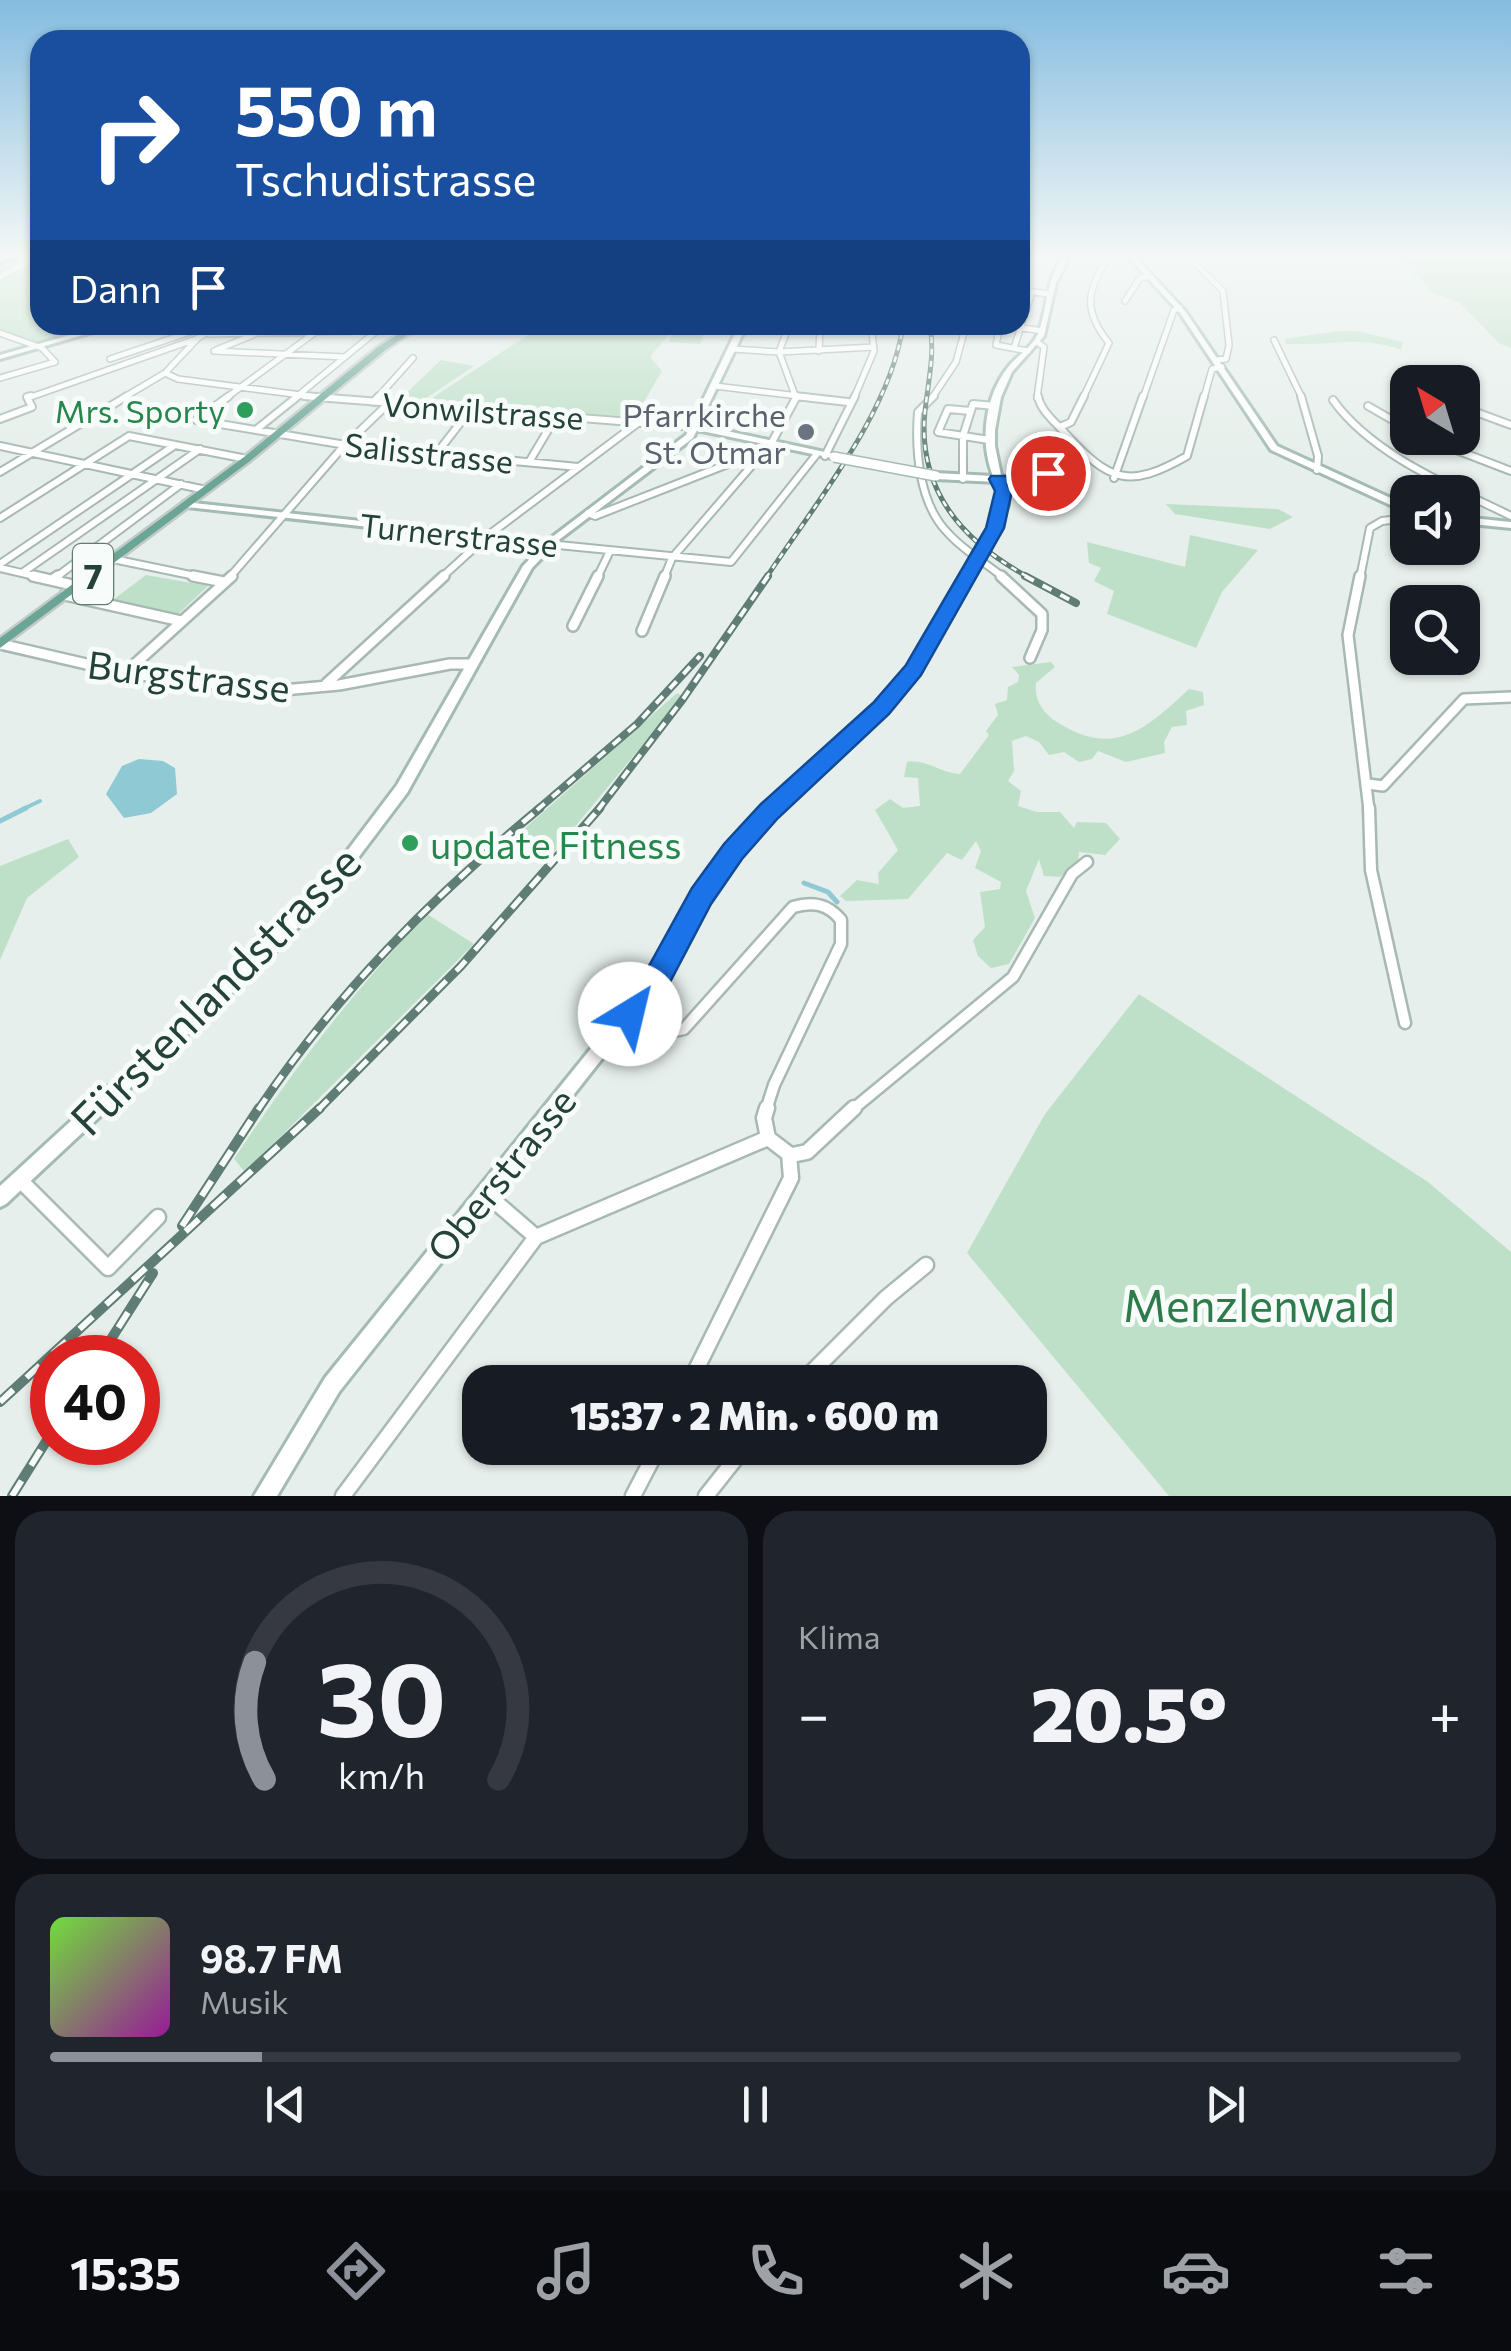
<!DOCTYPE html>
<html lang="de">
<meta charset="utf-8">
<style>
body{margin:0;font-family:Commissioner,sans-serif;background:#20242c;color:#f1f3f6;height:100vh;display:flex;flex-direction:column;font-size:38px;white-space:nowrap}
*{box-sizing:border-box;margin:0}
p{font-size:32px;color:#9ea1a6}
.icon{flex:none;width:55px;height:55px;fill:none;stroke:currentColor;stroke-width:2;stroke-linecap:round;stroke-linejoin:round}
.map{position:relative;height:1496px;overflow:hidden}
.details{display:flex;flex-direction:column;gap:15px;padding:15px;background:#0d0f14;flex:1}
.details>*{flex:none}
.banner{position:absolute;left:30px;top:30px;width:1000px;height:305px;border-radius:30px;box-shadow:0 2px 8px #0004;background:#1a4fa0;color:#fff;overflow:hidden}
.needle{width:65px;rotate:322deg}
.buttons{position:absolute;left:1390px;top:365px;display:grid;gap:20px}
.buttons a{display:grid;place-items:center;width:90px;height:90px;border-radius:20px;background:#171b24;box-shadow:0 2px 8px #0004;font-size:50px}
.speed{position:absolute;left:30px;top:1335px;display:flex;gap:20px;font-size:50px;font-weight:700;text-align:center}
.speed>*{display:grid;place-content:center;width:130px;height:130px;border-radius:50%;background:#171b24;box-shadow:0 2px 8px #0004;line-height:1}
.speed .limit{border:15px solid #d22;background:#fff;color:#111}
.pin{position:absolute;display:grid;place-items:center;width:85px;height:85px;color:#fff;margin:-42px;border:5px solid #fff;border-radius:50%;box-shadow:0 2px 10px #0007}
.me{position:absolute;width:110px;margin:-55px;rotate:36deg;stroke-linejoin:round;filter:drop-shadow(0 0 8px #0008)}
.turn{display:flex;align-items:center;gap:35px;height:210px;padding:0 40px;font-size:45px}
.turn .icon{width:130px;height:130px;stroke-width:2.5}
.turn b{display:block;font-size:70px;line-height:85px}
.then{display:flex;align-items:center;height:95px;padding:0 40px;background:#0003;gap:20px;font-size:38px}
.big{font-size:75px;font-weight:800;line-height:1.1}
.details .tile{flex:1;display:flex;flex-direction:column;justify-content:center;gap:15px;min-width:0;padding:0 35px;border-radius:30px;background:#20242c}
.details .dial{align-items:center;gap:0}
.dial svg{height:260px;overflow:visible;fill:none;stroke:#363941;stroke-width:7;stroke-linecap:round;text-anchor:middle}
.dial text{fill:#f1f3f6;stroke:none}
.song{display:flex;align-items:center;gap:30px}
.cover{width:120px;height:120px;border-radius:15px;background:linear-gradient(135deg,hsl(100 70% 55%),hsl(300 70% 35%))}
.played{height:10px;border-radius:5px;background:linear-gradient(90deg,#8c9099 15%,#363941 15%)}
.keys{display:flex;justify-content:space-around;direction:ltr}
.heat{display:flex;justify-content:space-between;align-items:center;font-size:55px;direction:ltr}
.details .tiles{flex:1;display:grid;gap:15px;grid-template-columns:1fr 1fr}
.tile:last-child{grid-column:span 2}
.trip{position:absolute;left:462px;top:1365px;width:585px;height:100px;border-radius:30px;background:#171b24;box-shadow:0 2px 8px #0004;font-weight:800;line-height:100px;text-align:center}
.tabs{display:flex;height:160px;justify-content:space-around;align-items:center;background:#090b0e;color:#9ea1a6}
.tabs .icon{width:70px;height:70px}
.tabs .on{color:#8c9099}
.tabs b{font-size:45px;color:#f1f3f6}
.map>svg:first-child{display:block}
.green{fill:#bfe0c8}
.water{fill:#8ec9d4}
.lines{fill:none;stroke-linecap:round;stroke-linejoin:round}
.stream-far1{stroke:#8ec9d4;stroke-width:4}
.stream{stroke:#8ec9d4;stroke-width:5}
.street-far4-casing{stroke:#a8b8b2;stroke-width:8}
.street-far3-casing{stroke:#a8b8b2;stroke-width:10}
.street-far2-casing{stroke:#a8b8b2;stroke-width:14}
.street-far1-casing{stroke:#a8b8b2;stroke-width:15}
.street-casing{stroke:#a8b8b2;stroke-width:19}
.secondary-casing{stroke:#a4bbb3;stroke-width:6}
.primary-casing{stroke:#c2cac8;stroke-width:5}
.highway-casing{stroke:#c2cac8;stroke-width:5}
.street-far4{stroke:#fff;stroke-width:5}
.street-far3{stroke:#fff;stroke-width:6}
.street-far2{stroke:#fff;stroke-width:9}
.street-far1{stroke:#fff;stroke-width:10}
.street{stroke:#fff;stroke-width:14}
.secondary{fill:#fff;fill-rule:evenodd}
.primary{fill:#6aa596;fill-rule:evenodd}
.highway{fill:#2f6f62;fill-rule:evenodd}
.rail-far3-casing{stroke:#5f7d75;stroke-width:5}
.rail-far2-casing{stroke:#5f7d75;stroke-width:8}
.rail-far1-casing{stroke:#5f7d75;stroke-width:9}
.rail-casing{stroke:#5f7d75;stroke-width:10}
.rail-far3{stroke:#f7fbf9;stroke-width:2.5;stroke-dasharray:6;stroke-linecap:butt}
.rail-far2{stroke:#f7fbf9;stroke-width:4;stroke-dasharray:10;stroke-linecap:butt}
.rail-far1{stroke:#f7fbf9;stroke-width:5;stroke-dasharray:14;stroke-linecap:butt}
.rail{stroke:#f7fbf9;stroke-width:6;stroke-dasharray:18;stroke-linecap:butt}
.secondary-bridge-casing{stroke:#a4bbb3;stroke-width:12;stroke-linecap:butt}
.secondary-bridge{stroke:#fff;stroke-width:9}
.route{fill:#1a73e8;stroke:#114b97;stroke-width:2.5}
.leisure-dot{fill:#2e9e5b;stroke:#f7fbf9;stroke-width:4}
.worship-dot{fill:#6b7280;stroke:#f7fbf9;stroke-width:4}
.labels{text-anchor:middle;dominant-baseline:central;stroke-width:10;stroke-linejoin:round;paint-order:stroke}
.far-leisure-label{font-size:32px;fill:#27864d;stroke:#f7fbf9;text-anchor:end}
.far-street-label{font-size:32px;fill:#24423a;stroke:#f7fbf9}
.far-worship-label{font-size:32px;fill:#5b616d;stroke:#f7fbf9;text-anchor:end}
.shield{fill:#f7fbf9;stroke:#637a73;stroke-width:2.5}
.shield-label{font-size:35px;font-weight:bold;fill:#24423a}
.street-label{font-size:38px;fill:#24423a;stroke:#f7fbf9}
.leisure-label{font-size:38px;fill:#27864d;stroke:#f7fbf9;text-anchor:start}
.near-street-label{font-size:45px;fill:#24423a;stroke:#f7fbf9}
.near-park-label{font-size:45px;fill:#2d7a4b;stroke:#f7fbf9}
</style>
<div class="map">
<svg width="1511" height="1496" viewBox="0 0 1511 1496">
<rect width="100%" height="100%" fill="#e6efeb"/>
<path class="green" d="M0 257H40V325H113L41 344 0 330Z
M1396 257H1511V348L1499 343 1459 302 1427 291 1428 286 1413 274 1417 271Z
M543 325H708L700 344 669 342 675 327 650 357 662 371 635 417 426 402Z
M1339 331H1357L1403 342 1401 350C1362 335 1326 346 1286 344L1284 339Z
M441 360 474 366 422 401 400 399Z
M1166 504 1278 509 1293 517 1270 529 1175 514Z
M1190 535 1258 550 1222 592 1196 648 1107 614 1114 591 1094 581 1101 568 1089 563 1087 542 1185 567Z
M146 575 208 586 176 616 110 602Z
M1051 662 1055 667 1036 683C1034 700 1043 713 1057 722 1114 759 1146 729 1189 689L1203 692 1204 705 1186 711 1187 725 1172 727 1164 742 1165 753 1126 762 1098 751 1092 759 1079 762 1064 752 1049 755 1039 742 1026 736 1012 741 1014 771 1008 781 1021 791 1018 806 1037 812H1060L1074 828 1077 822 1106 823 1120 839 1105 855 1079 852 1078 862 1060 877 1044 876 1039 859 1026 891 1035 918 1009 964 991 968 978 956 973 940 985 927 980 892 1000 889 1001 882 975 868 981 851 976 841 962 860 947 853 908 899 846 901 840 896 857 880 879 884 878 873 898 850 875 810 890 799 903 808 920 806 918 778 904 777 907 762C928 759 940 773 960 774L989 735 986 731 998 715 995 704 1007 700 1008 687 1018 682 1019 675 1012 667Z
M677 693 683 696 545 863 513 839Z
M68 839 79 857 27 898 0 960V866Z
M427 914 474 944 245 1172 234 1159C292 1071 354 990 427 914Z
M1139 994 1428 1182 1511 1252V1496H1169L967 1253 1045 1114Z"/>
<path class="water" d="M139 759 163 761 175 768 177 794 151 813 124 818 106 794 122 766Z"/>
<g class="lines">
<path class="stream-far1" d="M21 810 40 801"/>
<path class="stream" d="M0 821 26 808
M804 883 828 892 837 902"/>
<defs>
<path id="street-far4" d="M1189 257 1223 291 1229 345 1226 359 1217 360
M1020 264 1023 257
M0 277 38 257
M1020 290 1049 294
M1125 301 1140 278 1149 276
M789 325 779 352 796 398
M1000 325 996 345 1028 351
M1004 325 1043 331
M0 333 42 348 55 362 0 378
M209 334 409 330
M1274 340 1302 398
M1037 342 1044 347 1037 398
M1014 348 1032 292
M732 349 779 352 874 347
M216 350 253 335
M214 351 345 357
M819 351 820 325
M110 359 211 325
M165 373 178 379 324 398
M1406 375 1415 382
M715 386 815 398
M28 398 196 339
M123 398 165 373 198 338 219 325
M226 398 317 331
M295 398 379 329
M377 398 413 358
M854 398 874 351 871 325
M932 398 956 362 966 325
M1083 398 1109 343C1083 311 1086 290 1109 257
M1143 398 1174 310 1180 308
M1204 398 1212 369 1222 367"/>
<path id="street-far3" d="M229 396 196 420 346 445 578 467
M304 396 695 427
M795 396 848 402
M934 396 918 412C915 451 919 504 948 533 964 551 986 563 1004 578
M1038 396C1040 410 1055 422 1065 433 1109 481 1128 490 1187 456L1204 396
M1301 396 1318 456 1317 470
M1333 400C1372 455 1452 487 1511 516
M373 402 379 396
M1368 406 1408 429
M1462 407 1511 425
M971 411 948 409 938 432 989 440
M0 419 32 407 27 397 31 396
M1060 427 1071 422 1084 396
M257 429 298 396
M1425 438 1511 471
M0 446 206 490
M437 453 471 409
M825 456 855 396
M529 462 557 415
M0 472 127 396
M1114 478 1143 396
M963 479V436L973 404 995 406
M997 479 1044 478 1068 437
M588 513 595 516 733 462 755 460
M0 518 129 436 247 459
M548 544 731 562 816 455
M113 559 205 578
M0 564 175 445
M0 568 43 578
M22 573 200 449
M55 578 181 484
M229 578 342 448 389 403
M441 578 486 537 639 422
M597 578 610 551
M664 578 672 558 772 442 797 396
M1360 578 1370 528 1382 521 1408 518"/>
<path id="street-far2" d="M33 576 77 586
M193 576 224 582
M1001 576 1042 614V630L1030 658
M1360 576 1348 635 1369 810
M52 580 58 576
M65 595 181 621
M573 626 598 576
M642 631 665 576
M0 644 125 673 272 691 339 685 450 664H473
M125 673 232 576
M326 684 444 576
M1368 784 1383 786 1464 699 1511 697"/>
<path id="street-far1" d="M1369 808 1371 870 1405 1023
M631 1013 665 1033 684 1029 793 907C813 901 828 904 841 920V944L774 1085 766 1110
M852 1110 1013 977 1072 874 1087 862"/>
<path id="street" d="M792 1155 807 1152 854 1108
M20 1180 108 1268 158 1217
M485 1193 536 1237
M690 1382 791 1178 789 1154 768 1138 764 1118 767 1108
M802 1382 886 1298 926 1265
M343 1496 536 1237 768 1138
M633 1496 658 1448
M706 1496 744 1448"/>
<path id="secondary" d="M1063 257H1069L1056 283 1044 336 1012 372 1001 397 995 430V446L1001 475 1009 485 1008 505 995 538 909 686 774 815 738 855 706 900 661 984 339 1392 277 1496H254L325 1378 651 974 696 892 728 847 764 807 901 680 985 538 998 505 999 485 997 482 936 479 932 476 936 473 993 476C979 441 985 395 1009 366 1019 354 1034 346 1039 331 1048 305 1046 280 1063 257Z
M1128 257H1135L1185 311 1277 446 1408 506V513L1271 450 1180 313Z
M105 325H117L0 359V355Z
M739 325H747L699 425 834 454 838 457 837 459 697 430 693 438 560 539 532 568 407 793 333 891 264 963 6 1204 0 1207V1186L254 953 323 883 397 785 523 566 542 546 187 507 184 506V502L547 541 686 435Z
M1462 517 1511 522V528L1462 523Z"/>
<path id="primary" d="M413 325H422L384 351 250 461 0 648V638L244 457 378 347Z"/>
<path id="highway" d="M13 257H25L0 266V262Z"/>
</defs>
<use href="#street-far4" class="street-far4-casing"/>
<use href="#street-far3" class="street-far3-casing"/>
<use href="#street-far2" class="street-far2-casing"/>
<use href="#street-far1" class="street-far1-casing"/>
<use href="#street" class="street-casing"/>
<use href="#secondary" class="secondary-casing"/>
<use href="#primary" class="primary-casing"/>
<use href="#highway" class="highway-casing"/>
<use href="#street-far4" class="street-far4"/>
<use href="#street-far3" class="street-far3"/>
<use href="#street-far2" class="street-far2"/>
<use href="#street-far1" class="street-far1"/>
<use href="#street" class="street"/>
<use href="#secondary" class="secondary"/>
<use href="#primary" class="primary"/>
<use href="#highway" class="highway"/>
<defs>
<path id="rail-far3" d="M930 325C935 355 928 382 925 411 917 491 963 542 1030 578
M766 578C814 505 891 412 903 325"/>
<path id="rail-far2" d="M1025 576 1076 603
M537 810 637 724 700 656
M598 810 683 699 768 576"/>
<path id="rail-far1" d="M258 1110C337 993 431 898 540 808
M318 1110 461 966 600 808"/>
<path id="rail" d="M182 1226 259 1108
M99 1358 153 1273
M0 1402 320 1108
M12 1496 52 1432"/>
</defs>
<use href="#rail-far3" class="rail-far3-casing"/>
<use href="#rail-far2" class="rail-far2-casing"/>
<use href="#rail-far1" class="rail-far1-casing"/>
<use href="#rail" class="rail-casing"/>
<use href="#rail-far3" class="rail-far3"/>
<use href="#rail-far2" class="rail-far2"/>
<use href="#rail-far1" class="rail-far1"/>
<use href="#rail" class="rail"/>
<defs>
<path id="secondary-bridge" d="M834 457 936 476"/>
</defs>
<use href="#secondary-bridge" class="secondary-bridge-casing"/>
<use href="#secondary-bridge" class="secondary-bridge"/>
</g>
<linearGradient id="sky" x2="0" y2="1"><stop stop-color="#84bce0"/><stop offset="0.55" stop-color="#f4f8f6"/><stop offset="1" stop-color="#f4f8f6" stop-opacity="0"/></linearGradient>
<rect width="1511" height="467" fill="url(#sky)"/>
<path class="route" d="M1043 470 1057 473 1032 486 1008 485 1012 491 1004 528 921 675 889 714 778 818 742 859 711 904 670 982 641 1023 630 1027 620 1023 616 1014 650 964 692 888 724 844 761 804 873 703 906 665 986 528 995 491 989 479 991 476H1030Z"/>
<g class="leisure-dot">
<circle cx="245" cy="410" r="10"/>
<circle cx="410" cy="843" r="10"/>
</g>
<circle class="worship-dot" cx="806" cy="432" r="10"/>
<g class="labels">
<g class="far-leisure-label">
<text x="225" y="410">Mrs. Sporty</text>
</g>
<g class="far-street-label">
<text transform="translate(483 410) rotate(4)">Vonwilstrasse</text>
<text transform="translate(429 452) rotate(6)">Salisstrasse</text>
<text transform="translate(459 534) rotate(6)">Turnerstrasse</text>
</g>
<g class="far-worship-label">
<text x="786" y="414">Pfarrkirche<tspan x="786" dy="37">St. Otmar</tspan></text>
</g>
<rect class="shield" x="73" y="544" width="40" height="60" rx="8"/>
<g class="shield-label">
<text x="93" y="574">7</text>
</g>
<g class="street-label">
<text transform="translate(189 675) rotate(7)">Burgstrasse</text>
<text transform="translate(500 1174) rotate(-51)">Oberstrasse</text>
</g>
<g class="leisure-label">
<text x="430" y="843">update Fitness</text>
</g>
<g class="near-street-label">
<text transform="translate(214 989) rotate(-45)">Fürstenlandstrasse</text>
</g>
<g class="near-park-label">
<text x="1259" y="1303">Menzlenwald</text>
</g>
</g>
</svg>
<div class="buttons">
<a><svg class="needle" viewBox="-14 -14 28 28"><path d="M0-13l5 13h-10z" fill="#e53935"/><path d="M0 13l5-13h-10z" fill="#9ea1a6"/></svg></a>
<a><svg class="icon" aria-label="sound" viewBox="0 0 24 24"><path d="M4 9h4l5-4v14l-5-4H4zM17 9q2 3 0 6"/></svg></a>
<a><svg class="icon" aria-label="search" viewBox="0 0 24 24"><circle cx="10" cy="10" r="6"/><path d="M15 15l6 6"/></svg></a>
</div>
<div class="speed"><div class="limit">40</div></div>
<div class="pin" style="left:1048px;top:473px;background:#d93025"><svg class="icon" aria-label="arrive" viewBox="0 0 24 24"><path d="M6 21V4h12l-3 4 3 4H6"/></svg></div>
<svg class="me" style="left:630px;top:1014px" viewBox="-20 -20 40 40"><circle r="19" fill="#fff"/><path d="M0-13L10 11 0 6-10 11z" fill="#1a73e8"/></svg>
<div class="trip">15:37 · 2 Min. · 600 m</div>
<div class="banner">
<div class="turn"><svg class="icon" aria-label="right" viewBox="0 0 24 24"><path d="M7 20v-9h11M14 6l5 5-5 5"/></svg><div><b>550 m</b>Tschudistrasse</div></div>
<div class="then">Dann<svg class="icon" aria-label="arrive" viewBox="0 0 24 24"><path d="M6 21V4h12l-3 4 3 4H6"/></svg></div>
</div>
</div>
<section class="details">
<div class="tiles">
<div class="tile dial"><svg viewBox="0 0 100 80">
<path d="M14 69A42 42 0 1 1 86 69"/>
<path d="M14 69A42 42 0 0 1 11 33" stroke="#8c9099"/>
<text x="50" y="56" font-size="32" font-weight="700">30</text>
<text x="50" y="72" font-size="11">km/h</text>
</svg></div>
<div class="tile"><p>Klima</p>
<div class="heat"><a>−</a><b class="big">20.5°</b><a>+</a></div>
</div>
<div class="tile">
<div class="song"><i class="cover"></i><div><b>98.7 FM</b><p>Musik</p></div></div>
<div class="played"></div>
<div class="keys"><svg class="icon" aria-label="previous" viewBox="0 0 24 24"><path d="M18 5L8 12l10 7zM5 5v14"/></svg><svg class="icon" aria-label="pause" viewBox="0 0 24 24"><path d="M8 5v14M16 5v14"/></svg><svg class="icon" aria-label="next" viewBox="0 0 24 24"><path d="M6 5l10 7-10 7zM19 5v14"/></svg></div>
</div>
</div>
</section>
<nav class="tabs">
<b>15:35</b>
<svg class="icon on" aria-label="directions" viewBox="0 0 24 24"><path d="M12 3l9 9-9 9-9-9zM9 14v-3h6M13 9l2 2-2 2"/></svg>
<svg class="icon" aria-label="music" viewBox="0 0 24 24"><path d="M9 18V5l10-2v13"/><circle cx="6" cy="18" r="3"/><circle cx="16" cy="16" r="3"/></svg>
<svg class="icon" aria-label="phone" viewBox="0 0 24 24"><path d="M5 4h4l2 5-3 2q2 4 5 5l2-3 5 2v4C11 20 4 13 5 4z"/></svg>
<svg class="icon" aria-label="climate" viewBox="0 0 24 24"><path d="M12 3v18M4 7l16 10M4 17L20 7"/></svg>
<svg class="icon" aria-label="car" viewBox="0 0 24 24"><path d="M5 17H2v-5l4-1 3-4h7l3 4 3 1v5h-3M9 17h6M6 11h13"/><circle cx="7" cy="17" r="2"/><circle cx="17" cy="17" r="2"/></svg>
<svg class="icon" aria-label="filters" viewBox="0 0 24 24"><path d="M4 7h16M4 17h16"/><circle cx="9" cy="7" r="2"/><circle cx="15" cy="17" r="2"/></svg>
</nav>
